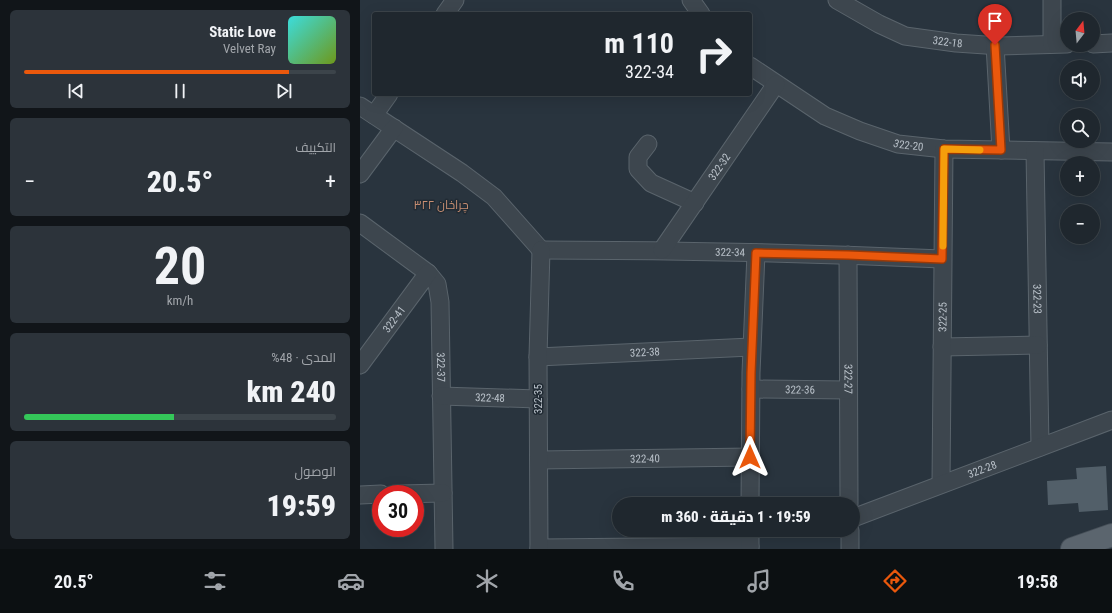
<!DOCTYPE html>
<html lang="ar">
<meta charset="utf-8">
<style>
body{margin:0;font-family:"Roboto Condensed",Cairo,sans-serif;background:#2c333a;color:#f1f3f6;direction:rtl;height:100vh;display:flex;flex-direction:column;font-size:15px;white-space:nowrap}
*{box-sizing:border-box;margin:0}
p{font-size:13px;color:#a1a5aa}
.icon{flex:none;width:22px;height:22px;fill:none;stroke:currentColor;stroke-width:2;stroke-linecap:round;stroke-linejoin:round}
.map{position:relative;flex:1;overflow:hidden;direction:ltr}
.drawer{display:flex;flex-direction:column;gap:10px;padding:10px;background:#111519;width:360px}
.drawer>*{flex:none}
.top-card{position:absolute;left:12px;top:12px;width:380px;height:84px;border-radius:4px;box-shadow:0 4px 16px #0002,0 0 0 1px #3c444a;direction:rtl;background:#1f272e;color:#f1f3f6;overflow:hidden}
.needle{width:26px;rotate:16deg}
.controls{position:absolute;left:700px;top:12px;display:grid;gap:8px}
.controls a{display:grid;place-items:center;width:40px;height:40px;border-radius:50%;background:#1f272e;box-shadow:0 4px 16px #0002,0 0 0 1px #3c444a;font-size:20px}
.speed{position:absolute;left:12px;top:485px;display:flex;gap:8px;font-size:20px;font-weight:700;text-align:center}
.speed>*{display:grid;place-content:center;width:52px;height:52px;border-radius:50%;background:#1f272e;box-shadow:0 4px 16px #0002,0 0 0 1px #3c444a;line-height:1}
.speed .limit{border:6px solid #d22;background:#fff;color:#111}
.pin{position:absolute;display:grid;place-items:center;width:34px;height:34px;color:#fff;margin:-41px -17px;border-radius:50% 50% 50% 0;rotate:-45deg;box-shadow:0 0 4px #0007}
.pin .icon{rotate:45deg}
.me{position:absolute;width:44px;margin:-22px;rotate:0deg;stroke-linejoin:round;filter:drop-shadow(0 0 3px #0008)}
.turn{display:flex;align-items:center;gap:14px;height:84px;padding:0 12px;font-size:18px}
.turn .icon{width:52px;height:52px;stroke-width:2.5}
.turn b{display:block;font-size:28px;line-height:34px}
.big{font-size:30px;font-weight:800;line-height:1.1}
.drawer .widget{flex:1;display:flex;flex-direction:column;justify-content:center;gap:6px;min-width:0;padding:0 14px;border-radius:6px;background:#2c333a}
.drawer .dial{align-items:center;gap:0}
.dial b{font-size:52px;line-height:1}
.song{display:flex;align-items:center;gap:12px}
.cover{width:48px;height:48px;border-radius:6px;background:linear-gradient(135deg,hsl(180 70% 55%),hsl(80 70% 35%))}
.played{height:4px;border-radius:2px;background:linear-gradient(90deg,#ea580c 85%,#3c444a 85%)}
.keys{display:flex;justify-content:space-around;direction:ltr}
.heat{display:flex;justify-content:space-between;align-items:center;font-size:22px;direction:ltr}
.charge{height:6px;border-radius:3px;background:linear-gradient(90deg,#34c759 48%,#3c444a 0)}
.trip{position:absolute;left:252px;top:497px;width:248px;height:40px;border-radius:20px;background:#1f272e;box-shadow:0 4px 16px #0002,0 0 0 1px #3c444a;font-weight:800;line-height:40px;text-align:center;direction:rtl}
.dock{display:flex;height:64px;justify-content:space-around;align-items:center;background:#0c1012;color:#a1a5aa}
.dock .icon{width:28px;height:28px}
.dock .active{color:#ea580c}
.dock b{font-size:18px;color:#f1f3f6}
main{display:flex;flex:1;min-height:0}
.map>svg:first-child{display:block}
.building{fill:#525f69}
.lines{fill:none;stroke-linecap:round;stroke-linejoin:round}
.minor-casing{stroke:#5a646c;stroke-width:19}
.major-casing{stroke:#464f58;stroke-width:24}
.minor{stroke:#3d464e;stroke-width:17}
.major{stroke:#5b656e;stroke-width:22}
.route-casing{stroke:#983908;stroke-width:10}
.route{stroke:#ea580c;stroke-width:7}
.slow{stroke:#f59e0b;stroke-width:7}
.labels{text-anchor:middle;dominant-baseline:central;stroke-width:3;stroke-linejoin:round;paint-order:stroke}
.street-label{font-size:11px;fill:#b9c1c9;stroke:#212b34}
.neighbourhood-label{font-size:12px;fill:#ca9073;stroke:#212b34}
</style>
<main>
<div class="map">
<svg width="752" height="549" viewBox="0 0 752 549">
<rect width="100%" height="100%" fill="#29343e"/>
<path class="building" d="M746 466 748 510 719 512 718 503 688 505 687 481 717 479 716 468Z"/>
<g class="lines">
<defs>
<g id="minor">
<path d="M331 0 341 14"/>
<path id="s1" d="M477 0 519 24 545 36 596 43 640 46 707 44"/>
<path d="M692 0V44"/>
<path d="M85 14 95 0"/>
<path d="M733 44 752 43"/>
<path d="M635 45 641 150"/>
<path id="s2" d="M390 66 465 116 500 131 538 144 584 149 752 152"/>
<path d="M0 106 102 173 134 197 181 250"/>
<path d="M14 115 29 94"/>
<path d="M288 144 278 157V169L291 183 335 203"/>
<path id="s3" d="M675 151 680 447"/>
<path d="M0 174 34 128"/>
<path id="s4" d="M0 223 68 273 77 284 80 302 84 549"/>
<path id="s5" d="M181 250C315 250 449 253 582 259"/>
<path id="s6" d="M302 250 416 84"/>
<path id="s7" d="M488 255 489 504"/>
<path d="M582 347 678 345"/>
<path id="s8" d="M178 357 391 347"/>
<path id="s9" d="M0 365 68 273"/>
<path id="s10" d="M391 389 488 390"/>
<path id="s11" d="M81 396 178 399"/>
<path id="s12" d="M179 460 390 457"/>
<path id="s13" d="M581 484 584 149"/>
<path d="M41 494 83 493"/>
<path d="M0 495 21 494"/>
<path d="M390 504 391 373 396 253"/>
<path id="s14" d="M493 518 752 420"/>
<path d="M490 530V549"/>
<path d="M179 548 390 546"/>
<path d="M179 549 178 357 181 250"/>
<path d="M390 549V530"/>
</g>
<path id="major" d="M712 549 752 535"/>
</defs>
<use href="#minor" class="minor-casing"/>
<use href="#major" class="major-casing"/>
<use href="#minor" class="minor"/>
<use href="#major" class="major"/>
</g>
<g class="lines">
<defs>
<path id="route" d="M390 457 391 373 396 253 488 255 582 259 584 149 641 150 635 45"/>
</defs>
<use href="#route" class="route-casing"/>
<use href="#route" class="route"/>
<path class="slow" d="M583 246 584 149 620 150"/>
</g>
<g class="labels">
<g class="street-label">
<text stroke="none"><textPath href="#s1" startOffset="120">322-18</textPath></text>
<text stroke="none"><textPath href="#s2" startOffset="179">322-20</textPath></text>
<text stroke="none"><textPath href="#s6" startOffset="101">322-32</textPath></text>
<text stroke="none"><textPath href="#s5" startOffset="189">322-34</textPath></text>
<text stroke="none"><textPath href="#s3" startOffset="148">322-23</textPath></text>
<text stroke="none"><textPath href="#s13" startOffset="167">322-25</textPath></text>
<text stroke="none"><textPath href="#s9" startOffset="57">322-41</textPath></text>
<text stroke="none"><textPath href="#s8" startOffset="107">322-38</textPath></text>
<text stroke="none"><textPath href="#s4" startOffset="182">322-37</textPath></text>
<text stroke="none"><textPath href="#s7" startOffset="124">322-27</textPath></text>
<text stroke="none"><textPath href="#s10" startOffset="49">322-36</textPath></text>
<text stroke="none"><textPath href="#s11" startOffset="49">322-48</textPath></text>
<text transform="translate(178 399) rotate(-90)">322-35</text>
<text stroke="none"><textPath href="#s12" startOffset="106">322-40</textPath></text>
<text stroke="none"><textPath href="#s14" startOffset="138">322-28</textPath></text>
</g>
<g class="neighbourhood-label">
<text x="81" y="205">چراخان ٣٢٢</text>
</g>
</g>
</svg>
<div class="controls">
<a><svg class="needle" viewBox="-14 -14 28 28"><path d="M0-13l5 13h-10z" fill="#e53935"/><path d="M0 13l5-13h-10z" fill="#a1a5aa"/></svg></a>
<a><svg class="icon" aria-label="sound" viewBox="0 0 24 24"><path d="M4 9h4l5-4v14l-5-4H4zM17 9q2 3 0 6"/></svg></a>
<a><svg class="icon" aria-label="search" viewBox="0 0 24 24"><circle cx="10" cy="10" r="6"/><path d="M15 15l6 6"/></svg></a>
<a>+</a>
<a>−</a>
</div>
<div class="speed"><div class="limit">30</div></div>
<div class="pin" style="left:635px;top:45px;background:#d93025"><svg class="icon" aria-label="arrive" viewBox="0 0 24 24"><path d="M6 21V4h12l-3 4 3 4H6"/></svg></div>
<svg class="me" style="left:390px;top:457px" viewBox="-20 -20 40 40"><path d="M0-17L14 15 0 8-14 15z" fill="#ea580c" stroke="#fff" stroke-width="4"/></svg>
<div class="trip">19:59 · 1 دقيقة · 360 m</div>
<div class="top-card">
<div class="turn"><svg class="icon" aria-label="right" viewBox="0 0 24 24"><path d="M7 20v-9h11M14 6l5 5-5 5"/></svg><div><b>110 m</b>322-34</div></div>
</div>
</div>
<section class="drawer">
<div class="widget">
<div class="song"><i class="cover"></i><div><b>Static Love</b><p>Velvet Ray</p></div></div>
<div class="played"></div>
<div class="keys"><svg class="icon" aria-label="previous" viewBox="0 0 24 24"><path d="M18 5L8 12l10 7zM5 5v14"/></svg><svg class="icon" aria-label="pause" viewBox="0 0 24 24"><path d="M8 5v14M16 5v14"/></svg><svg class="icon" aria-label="next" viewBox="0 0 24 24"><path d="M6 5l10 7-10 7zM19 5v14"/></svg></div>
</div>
<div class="widget"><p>التكييف</p>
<div class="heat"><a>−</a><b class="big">20.5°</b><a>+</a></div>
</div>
<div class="widget dial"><b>20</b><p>km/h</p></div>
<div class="widget"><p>المدى · 48%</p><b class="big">240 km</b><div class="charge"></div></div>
<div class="widget"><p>الوصول</p><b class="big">19:59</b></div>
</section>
</main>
<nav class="dock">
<b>19:58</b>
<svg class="icon active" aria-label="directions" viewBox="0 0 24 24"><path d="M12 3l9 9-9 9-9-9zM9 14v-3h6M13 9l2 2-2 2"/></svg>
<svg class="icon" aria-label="music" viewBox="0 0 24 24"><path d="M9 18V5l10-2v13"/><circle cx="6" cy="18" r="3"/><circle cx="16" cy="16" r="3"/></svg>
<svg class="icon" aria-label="phone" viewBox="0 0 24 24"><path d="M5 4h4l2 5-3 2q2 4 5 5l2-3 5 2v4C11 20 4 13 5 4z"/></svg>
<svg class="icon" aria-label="climate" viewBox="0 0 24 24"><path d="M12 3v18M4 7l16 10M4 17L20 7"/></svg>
<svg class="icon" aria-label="car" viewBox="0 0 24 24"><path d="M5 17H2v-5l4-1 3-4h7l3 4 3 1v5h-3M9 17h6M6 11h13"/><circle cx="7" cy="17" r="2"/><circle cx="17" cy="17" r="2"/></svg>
<svg class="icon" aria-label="filters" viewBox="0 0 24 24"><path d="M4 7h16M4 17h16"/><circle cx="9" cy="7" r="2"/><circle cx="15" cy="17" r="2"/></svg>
<b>20.5°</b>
</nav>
